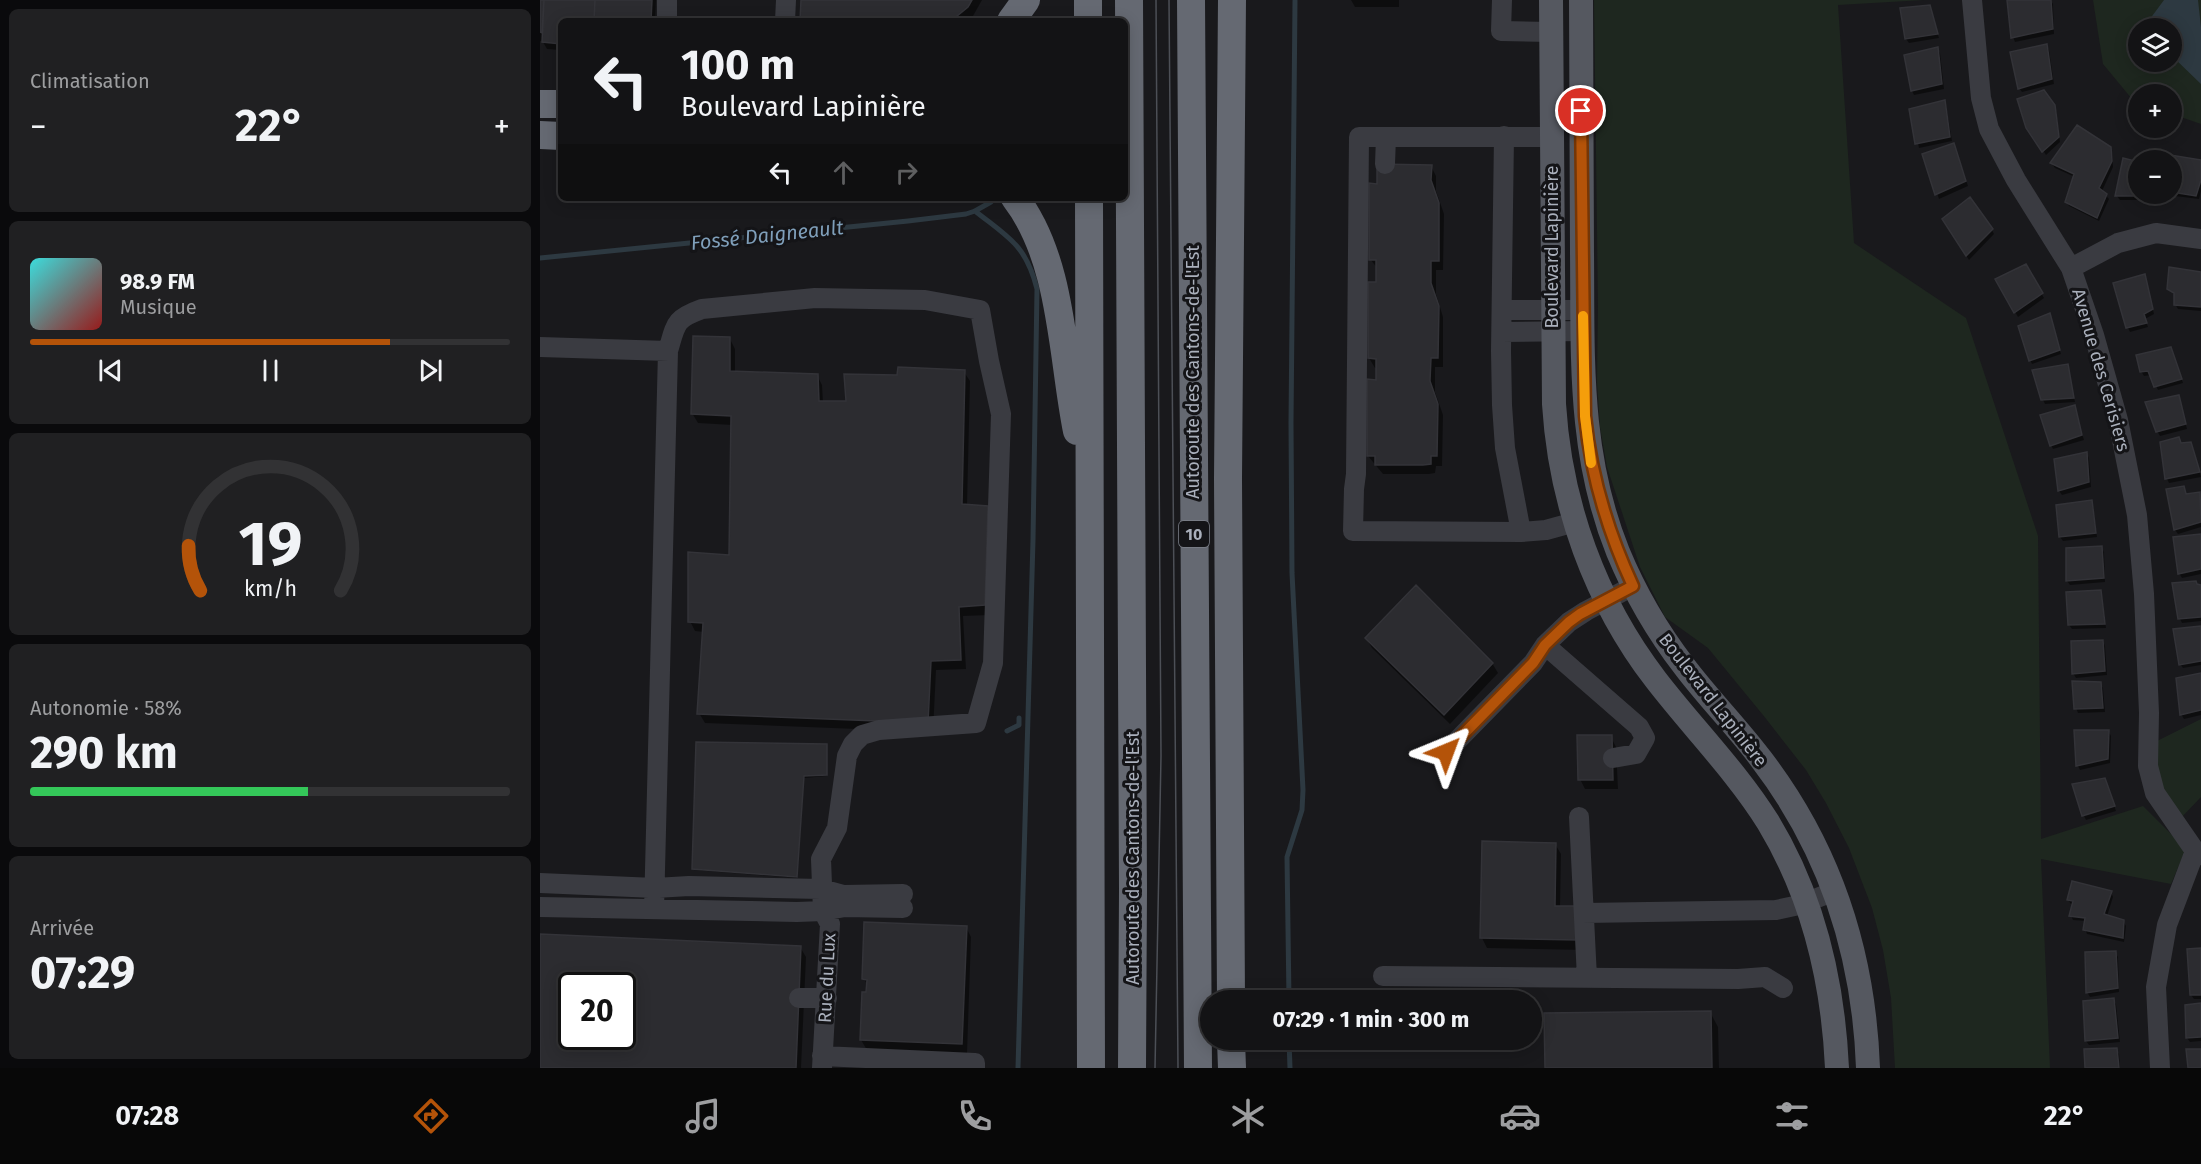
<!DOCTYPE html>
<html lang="fr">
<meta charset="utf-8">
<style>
body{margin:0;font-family:"Fira Sans",sans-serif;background:#202022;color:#f1f3f6;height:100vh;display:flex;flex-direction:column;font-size:22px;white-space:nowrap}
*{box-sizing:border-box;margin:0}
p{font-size:20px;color:#9d9ea0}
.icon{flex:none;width:33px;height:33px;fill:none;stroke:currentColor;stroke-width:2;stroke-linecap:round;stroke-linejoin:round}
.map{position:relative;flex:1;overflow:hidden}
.sheet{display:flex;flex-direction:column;gap:9px;padding:9px;background:#0a0a0c;width:540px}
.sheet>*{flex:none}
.banner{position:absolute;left:18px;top:18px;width:570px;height:183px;border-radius:9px;box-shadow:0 3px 15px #0003,0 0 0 2px #323234;background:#131315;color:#f1f3f6;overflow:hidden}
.fabs{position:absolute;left:1588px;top:18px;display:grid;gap:12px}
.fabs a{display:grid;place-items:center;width:54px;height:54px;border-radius:50%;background:#131315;box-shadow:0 3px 15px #0003,0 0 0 2px #323234;font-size:30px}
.speed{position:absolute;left:18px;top:972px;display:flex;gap:12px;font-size:30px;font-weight:700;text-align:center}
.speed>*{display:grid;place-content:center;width:78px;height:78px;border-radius:50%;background:#131315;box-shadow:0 3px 15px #0003,0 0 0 2px #323234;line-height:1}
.speed .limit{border:3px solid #111;border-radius:9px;background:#fff;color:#111}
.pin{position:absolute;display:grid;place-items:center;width:51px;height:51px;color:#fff;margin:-26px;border:3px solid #fff;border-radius:50%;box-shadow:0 2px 6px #0007}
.me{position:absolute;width:66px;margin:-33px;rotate:44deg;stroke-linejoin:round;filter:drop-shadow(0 0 4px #0008)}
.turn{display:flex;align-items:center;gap:21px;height:126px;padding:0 24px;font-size:27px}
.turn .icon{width:78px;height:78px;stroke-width:2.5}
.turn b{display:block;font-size:42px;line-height:51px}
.lanes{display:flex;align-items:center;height:57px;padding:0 24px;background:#0003;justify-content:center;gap:30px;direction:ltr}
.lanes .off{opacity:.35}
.big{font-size:45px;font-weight:700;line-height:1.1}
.sheet .tile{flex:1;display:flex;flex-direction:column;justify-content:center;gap:9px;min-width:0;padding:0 21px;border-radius:9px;background:#202022}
.sheet .dial{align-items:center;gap:0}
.dial svg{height:156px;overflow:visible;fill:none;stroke:#323234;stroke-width:7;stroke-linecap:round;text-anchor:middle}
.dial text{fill:#f1f3f6;stroke:none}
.song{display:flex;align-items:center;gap:18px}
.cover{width:72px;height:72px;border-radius:9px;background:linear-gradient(135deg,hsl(180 70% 55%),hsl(0 70% 35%))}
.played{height:6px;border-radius:3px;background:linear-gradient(90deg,#b45309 75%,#323234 75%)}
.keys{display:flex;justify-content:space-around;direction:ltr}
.heat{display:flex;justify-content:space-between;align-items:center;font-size:33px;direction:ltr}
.charge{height:9px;border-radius:4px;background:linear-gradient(90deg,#34c759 58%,#323234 0)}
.trip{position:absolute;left:660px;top:990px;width:342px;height:60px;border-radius:30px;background:#131315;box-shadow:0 3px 15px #0003,0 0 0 2px #323234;font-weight:700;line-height:60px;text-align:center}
.menu{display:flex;height:96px;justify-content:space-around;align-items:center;background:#080808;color:#9d9ea0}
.menu .icon{width:42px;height:42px}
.menu .selected{color:#b45309}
.menu b{font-size:27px;color:#f1f3f6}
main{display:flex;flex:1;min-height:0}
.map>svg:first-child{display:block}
.green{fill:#1e271f;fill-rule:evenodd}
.water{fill:#2d3941}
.shadow{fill:#0007;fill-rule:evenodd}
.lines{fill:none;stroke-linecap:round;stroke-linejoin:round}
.stream{stroke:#2d3941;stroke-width:5}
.building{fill:#2c2c30;stroke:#333338;stroke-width:1.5;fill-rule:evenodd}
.minor{stroke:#3a3b41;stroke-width:20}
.major{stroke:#555860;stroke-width:24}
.highway{stroke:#656972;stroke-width:28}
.tram{stroke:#4c4f56;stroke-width:1.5}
.route-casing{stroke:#753606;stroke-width:15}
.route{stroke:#b45309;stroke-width:10}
.slow{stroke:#f59e0b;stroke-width:10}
.labels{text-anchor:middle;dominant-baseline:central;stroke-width:6;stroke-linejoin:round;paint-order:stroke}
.shield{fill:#141417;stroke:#7d818a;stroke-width:1.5}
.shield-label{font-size:16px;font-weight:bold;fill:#aab0bc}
.street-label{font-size:18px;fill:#aab0bc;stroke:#141417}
.water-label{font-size:20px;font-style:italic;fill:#7f9fba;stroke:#141417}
</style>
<main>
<section class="sheet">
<div class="tile"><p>Climatisation</p>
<div class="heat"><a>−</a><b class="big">22°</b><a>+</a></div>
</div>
<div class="tile">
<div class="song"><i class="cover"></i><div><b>98.9 FM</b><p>Musique</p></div></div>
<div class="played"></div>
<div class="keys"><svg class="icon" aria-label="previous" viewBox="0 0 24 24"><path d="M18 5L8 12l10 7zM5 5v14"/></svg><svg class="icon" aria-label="pause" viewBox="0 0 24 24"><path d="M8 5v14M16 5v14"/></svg><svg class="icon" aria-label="next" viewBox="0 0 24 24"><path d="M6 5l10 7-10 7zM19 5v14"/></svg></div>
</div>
<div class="tile dial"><svg viewBox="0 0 100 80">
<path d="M14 69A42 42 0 1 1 86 69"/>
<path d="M14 69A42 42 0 0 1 8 46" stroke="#b45309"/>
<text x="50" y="56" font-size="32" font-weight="700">19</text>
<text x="50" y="72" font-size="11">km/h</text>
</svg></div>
<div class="tile"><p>Autonomie · 58%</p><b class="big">290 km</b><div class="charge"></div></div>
<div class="tile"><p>Arrivée</p><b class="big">07:29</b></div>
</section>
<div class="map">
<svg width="1661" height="1068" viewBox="0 0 1661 1068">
<rect width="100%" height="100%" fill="#19191c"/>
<path class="green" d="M1054 0H1384L1298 5 1314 243 1426 318 1498 536 1501 839 1603 806 1646 849 1631 884 1501 859 1510 1068H1355L1351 998 1343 950 1332 908 1309 848 1286 803 1266 770 1223 715 1168 648 1125 617 1100 567 1067 467 1060 427 1057 382 1058 306Z
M1553 0H1661V124L1632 114V94H1599V101L1592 99 1563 64ZM1599 28H1632V62H1599Z
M1661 719V797L1640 819 1622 786 1616 769 1617 741Z"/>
<path class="water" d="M1624 0H1658L1661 27V84L1632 56V28H1611L1607 23Z"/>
<path class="shadow" d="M0 0H116L115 21H21V50L7 49 3 42 0 41Z
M263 0H442L433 16 428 21H261Z
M811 0H859V7H815Z
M1510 0 1513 4 1514 34 1475 42 1473 37Z
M1389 7 1399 38 1369 43 1366 39Z
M1506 46 1509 50 1514 84 1482 92 1479 88Z
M1397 49 1400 53 1404 89 1374 95 1372 91Z
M1404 101 1406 106 1412 141 1379 148 1371 110Z
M1513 106 1516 111 1520 142 1506 155 1488 127Z
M1570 148 1572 153 1573 167 1562 191 1569 199 1559 221 1529 206 1526 202 1535 177 1515 168 1512 164Z
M1416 149 1428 186 1399 199 1384 155Z
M1585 160 1599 163V194H1617V200H1580L1577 196Z
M1632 160 1661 161V191L1659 199 1627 195 1626 194H1632Z
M891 166 896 176V191L904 214 903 270H896V294L903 317V367H895V392L903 415 902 466H896L895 473 889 474H843L828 456 837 381V368H835L829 358 838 283V269L830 259 838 185Z
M1404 220 1452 230 1454 234 1429 260Z
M1486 266 1504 298 1478 317 1457 280Z
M1661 273V311L1638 309 1635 304 1636 296 1629 289Z
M1605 276 1614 314 1605 319 1608 327 1590 332 1588 328Z
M1509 315 1521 354 1492 364 1490 360Z
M190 339 195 349V373L277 375 282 385 283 403 307 402 359 376 424 372 430 381 427 506 447 508 453 517 450 615 423 616 426 669 396 670 393 732 165 723 159 713 164 632 155 631 150 621 190 556 192 425 158 423 152 413Z
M1633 353 1643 383 1618 390 1611 375 1604 376 1601 371Z
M1527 366 1535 402 1505 404 1503 400Z
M1639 396 1647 429 1620 436 1617 431Z
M1534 407 1544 440 1513 449 1511 445Z
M1641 444 1653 448 1661 477 1629 483 1627 479Z
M1547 454 1549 458 1551 487 1522 495 1519 491Z
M1643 487 1647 495 1659 493 1661 497V527L1638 534 1635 530Z
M1551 501 1553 506 1557 537 1523 541 1520 537 1517 507Z
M1661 535V574L1642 578 1639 573Z
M1561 548 1564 552 1565 582 1530 585 1527 581V550Z
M1634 584 1661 587V621L1642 623 1640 619Z
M1560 592 1562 596 1566 628 1532 629 1529 625 1528 593Z
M1661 628V665L1643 668 1640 664Z
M826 638 952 663 958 673 910 724 832 648Z
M1563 641 1565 646 1567 675 1536 678 1533 673Z
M1661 674V715L1644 719 1641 714Z
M1560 683 1563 688 1565 712 1538 713 1536 708Z
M1536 732H1569L1571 736 1570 763 1540 770 1538 766Z
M1071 737 1076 747 1078 789H1045L1040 779Z
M287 747V776L264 778 257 878 154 870 153 868Z
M1567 785 1576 811 1546 820 1544 816Z
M1015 844 1021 854 1020 907 1043 950 947 948 942 938Z
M1571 892 1573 897 1567 916 1583 921 1586 926 1584 942 1547 934 1545 929 1546 921 1533 920 1531 916 1534 905 1531 904 1528 900Z
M426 927 431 937 427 1054 327 1050 321 1040 328 986 324 979Z
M0 935 260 947 266 957 261 1068H0ZM32 986H82V1036H32Z
M1661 949V999H1654L1651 995Z
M1575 952 1578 957 1579 992 1550 997 1547 992Z
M1573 1000 1576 1004 1580 1042 1549 1045 1546 1041 1544 1002Z
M1661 1005V1041L1650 1042 1647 1038Z
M1170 1012 1178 1027 1179 1068H1006Z
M1576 1050 1579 1054 1580 1068H1547Z"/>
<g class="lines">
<path class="stream" d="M435 211C469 238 486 245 497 289L493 540 478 1068
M0 258 368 221 426 214 435 211 451 202
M467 731 479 725V718
M749 1000 747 857 762 810 763 790 752 573 751 423 755 1
M749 1040 750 1068"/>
</g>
<path class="building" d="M0 0H4L2 33 0 32Z
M4 0H55L54 21H21V44L2 42Z
M55 0H112L111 21H54Z
M261 0H432L428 7 411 21H260Z
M1467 0H1511L1513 29 1471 38Z
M1390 5 1398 34 1365 39 1360 8Z
M1507 44 1512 79 1478 89 1470 52Z
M1398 47 1402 84 1371 91 1364 55Z
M1504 90 1515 105 1519 137 1502 152 1486 128 1477 99Z
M1405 100 1410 137 1375 144 1369 109Z
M1537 125 1571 147 1572 161 1559 188 1567 194 1557 218 1525 202 1534 174 1510 163Z
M1414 143 1426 181 1395 195 1382 154Z
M1630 155 1661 160V180L1656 196 1632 192Z
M1583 158 1599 162V194H1615V196H1575Z
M837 164 892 165 891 180 899 203V261H891V283L899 306 898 358H891L890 381 898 404 897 456H891V464L883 465H835V456H827V379L836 380V359L828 358V282H836V260H829V183L837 184Z
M1430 197 1453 229 1426 256 1402 219Z
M1486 264 1503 293 1474 313 1455 279Z
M1629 267 1661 272V307L1634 305V293L1627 289Z
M1605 274 1613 309 1604 314 1607 323 1586 328 1573 283Z
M1510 313 1520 350 1489 361 1478 326Z
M153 336 190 337V371L278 374 279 401H306L304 374 357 375 358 367 425 370 422 504 448 506 445 605 419 607 421 660 391 661 388 723 157 714 163 623 148 622V552L189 555 191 416 151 414Z
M1631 347 1642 379 1614 387 1608 371 1600 372 1596 355Z
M1528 364 1534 398 1501 400 1492 370Z
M1639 395 1646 424 1616 432 1605 402Z
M1535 405 1542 435 1510 446 1500 415Z
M1639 437 1641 443 1651 442 1660 472 1625 479 1620 442Z
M1547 452 1549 482 1518 491 1514 459Z
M1644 486 1646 494 1660 492 1661 522 1634 530 1626 489Z
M1552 500 1556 533 1519 537 1516 505Z
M1661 534V569L1638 574 1633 537Z
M1562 546 1564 578 1526 581V548Z
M1656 581 1657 584 1661 585V617L1638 619 1632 583Z
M876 585 953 663 904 715 825 638Z
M1561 590 1565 624 1528 625 1526 592Z
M1661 626V661L1639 665 1633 629Z
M1563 640 1565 671 1532 674 1531 641Z
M1661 673V710L1640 715 1636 678Z
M1532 681 1561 682 1563 708 1534 709Z
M1534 730H1569L1568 759 1536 766Z
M1037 735H1072L1073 780H1038Z
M156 742 287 744V775L264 776 257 877 152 869Z
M1565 778 1575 806 1542 816 1532 784Z
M942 841 1016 843 1015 906H1039L1038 940 940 938Z
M1532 881 1572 891 1564 914 1584 920 1583 938 1543 930 1545 918 1529 916 1533 901 1527 900Z
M324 922 427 926 422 1044 320 1040 322 992H326L327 980 322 979Z
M0 934 261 946 256 1068H0ZM32 986H82V1036H32Z
M1661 948V995H1650L1647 949Z
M1576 951 1578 988 1546 993 1545 952Z
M1574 998 1578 1038 1545 1041 1543 1001Z
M1661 1003V1037L1646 1038 1645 1005Z
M1171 1011 1172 1068H1005L1004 1013Z
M1577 1048 1579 1068H1545L1544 1049Z
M1646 1049H1661V1068H1648Z"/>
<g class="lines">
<path class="minor" d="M962 0 961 31 1011 32
M1432 0 1441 98 1449 129 1476 180 1531 268 1554 335 1578 420 1597 515 1604 594 1609 713 1608 766 1615 793 1655 851 1661 855
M127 21V0
M245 21 246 0
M964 136 961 351 962 405 965 448 981 532
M1012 137H819L816 474 814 489 813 531 981 532 1006 530 1035 522
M845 164 846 137
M1531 268 1578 243 1616 233 1661 239
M962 310H1043
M962 332 1043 331
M0 347 128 351
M1005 645 1099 727 1105 738 1096 754 1073 758
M906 752 993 663 1005 645 1029 622 1046 611 1093 586
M1039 817 1047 978
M0 883 115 888 149 886 281 889 303 895 363 894
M0 907 257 912 283 911 305 907 363 908
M114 910 128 351C136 324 134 319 162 309L275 298 385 300 440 310 449 361 461 414 453 663 436 723 339 730 322 735 313 744 307 756 297 828 281 859 283 911 290 924 282 1068
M1044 913 1236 910 1259 905 1295 891
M843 976 1198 979 1225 977 1243 988
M259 998H287
M282 1056 435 1063V1068
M1620 1068 1616 987 1627 925 1655 851"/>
<path class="major" d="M1011 0 1014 404C1020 503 1055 601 1116 680 1153 728 1196 771 1228 822 1274 898 1293 981 1297 1068
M1041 0C1041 84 1042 168 1042 253 1043 357 1038 453 1078 552 1095 593 1117 631 1144 666 1168 698 1197 727 1221 759 1290 849 1324 955 1328 1068"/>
<path class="highway" d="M548 0V21
M589 0 593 890 592 1068
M651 0 658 1068
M471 21 486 0
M0 104H21
M0 135 21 136
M475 198C523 260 522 357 537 431
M549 198 551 1068
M691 1000 688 479 692 0
M691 1040 692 1068"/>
<path class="tram" d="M629 0 638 1068
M615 1068 621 756 616 0"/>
</g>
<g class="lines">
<defs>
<path id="route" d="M906 752 993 663 1005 645 1029 622 1040 614 1093 586C1068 532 1051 476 1045 416L1041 111"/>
</defs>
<use href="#route" class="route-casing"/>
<use href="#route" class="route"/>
<path class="slow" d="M1043 316 1045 416 1051 463"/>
</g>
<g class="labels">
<rect class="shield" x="639" y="521" width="30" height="26" rx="4.5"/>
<g class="shield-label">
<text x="654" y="534">10</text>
</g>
<g class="street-label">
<text transform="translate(1012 247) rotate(-90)">Boulevard Lapinière</text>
<text transform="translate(1561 370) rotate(74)">Avenue des Cerisiers</text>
<text transform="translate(653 372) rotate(-90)">Autoroute des Cantons-de-l'Est</text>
<text transform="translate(1173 700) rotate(52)">Boulevard Lapinière</text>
<text transform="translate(593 858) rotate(-90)">Autoroute des Cantons-de-l'Est</text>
<text transform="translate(287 978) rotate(-87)">Rue du Lux</text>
</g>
<g class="water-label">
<text transform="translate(227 235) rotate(-6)">Fossé Daigneault</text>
</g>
</g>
</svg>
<div class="fabs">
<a><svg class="icon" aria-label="layers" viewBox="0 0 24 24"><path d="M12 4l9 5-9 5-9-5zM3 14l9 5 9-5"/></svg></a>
<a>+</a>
<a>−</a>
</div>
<div class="speed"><div class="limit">20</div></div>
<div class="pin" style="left:1041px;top:111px;background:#d93025"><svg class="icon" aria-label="arrive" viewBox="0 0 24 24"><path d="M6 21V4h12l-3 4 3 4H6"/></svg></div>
<svg class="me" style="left:906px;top:752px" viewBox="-20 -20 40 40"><path d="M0-17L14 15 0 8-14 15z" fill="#b45309" stroke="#fff" stroke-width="4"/></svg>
<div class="trip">07:29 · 1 min · 300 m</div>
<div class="banner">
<div class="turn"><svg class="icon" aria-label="left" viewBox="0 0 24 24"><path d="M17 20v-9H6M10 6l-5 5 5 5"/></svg><div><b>100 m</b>Boulevard Lapinière</div></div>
<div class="lanes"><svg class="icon" aria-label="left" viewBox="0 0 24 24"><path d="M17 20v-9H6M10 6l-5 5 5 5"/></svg><svg class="icon off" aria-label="ahead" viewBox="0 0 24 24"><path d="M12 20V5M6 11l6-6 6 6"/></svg><svg class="icon off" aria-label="right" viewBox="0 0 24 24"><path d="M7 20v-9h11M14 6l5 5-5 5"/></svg></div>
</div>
</div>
</main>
<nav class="menu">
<b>07:28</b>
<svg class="icon selected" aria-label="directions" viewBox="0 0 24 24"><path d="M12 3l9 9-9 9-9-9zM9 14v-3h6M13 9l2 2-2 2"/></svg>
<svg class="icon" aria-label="music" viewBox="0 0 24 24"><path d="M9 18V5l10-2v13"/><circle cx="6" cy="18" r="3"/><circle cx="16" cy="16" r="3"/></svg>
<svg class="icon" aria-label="phone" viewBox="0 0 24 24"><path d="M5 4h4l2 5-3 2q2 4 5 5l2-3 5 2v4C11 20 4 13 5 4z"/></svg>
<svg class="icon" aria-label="climate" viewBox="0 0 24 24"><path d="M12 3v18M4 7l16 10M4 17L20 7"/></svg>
<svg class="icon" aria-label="car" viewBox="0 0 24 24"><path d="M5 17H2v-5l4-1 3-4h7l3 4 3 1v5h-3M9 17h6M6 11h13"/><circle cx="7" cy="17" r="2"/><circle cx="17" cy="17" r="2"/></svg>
<svg class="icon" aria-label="filters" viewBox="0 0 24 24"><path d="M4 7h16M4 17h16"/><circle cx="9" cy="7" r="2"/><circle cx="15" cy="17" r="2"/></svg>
<b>22°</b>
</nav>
